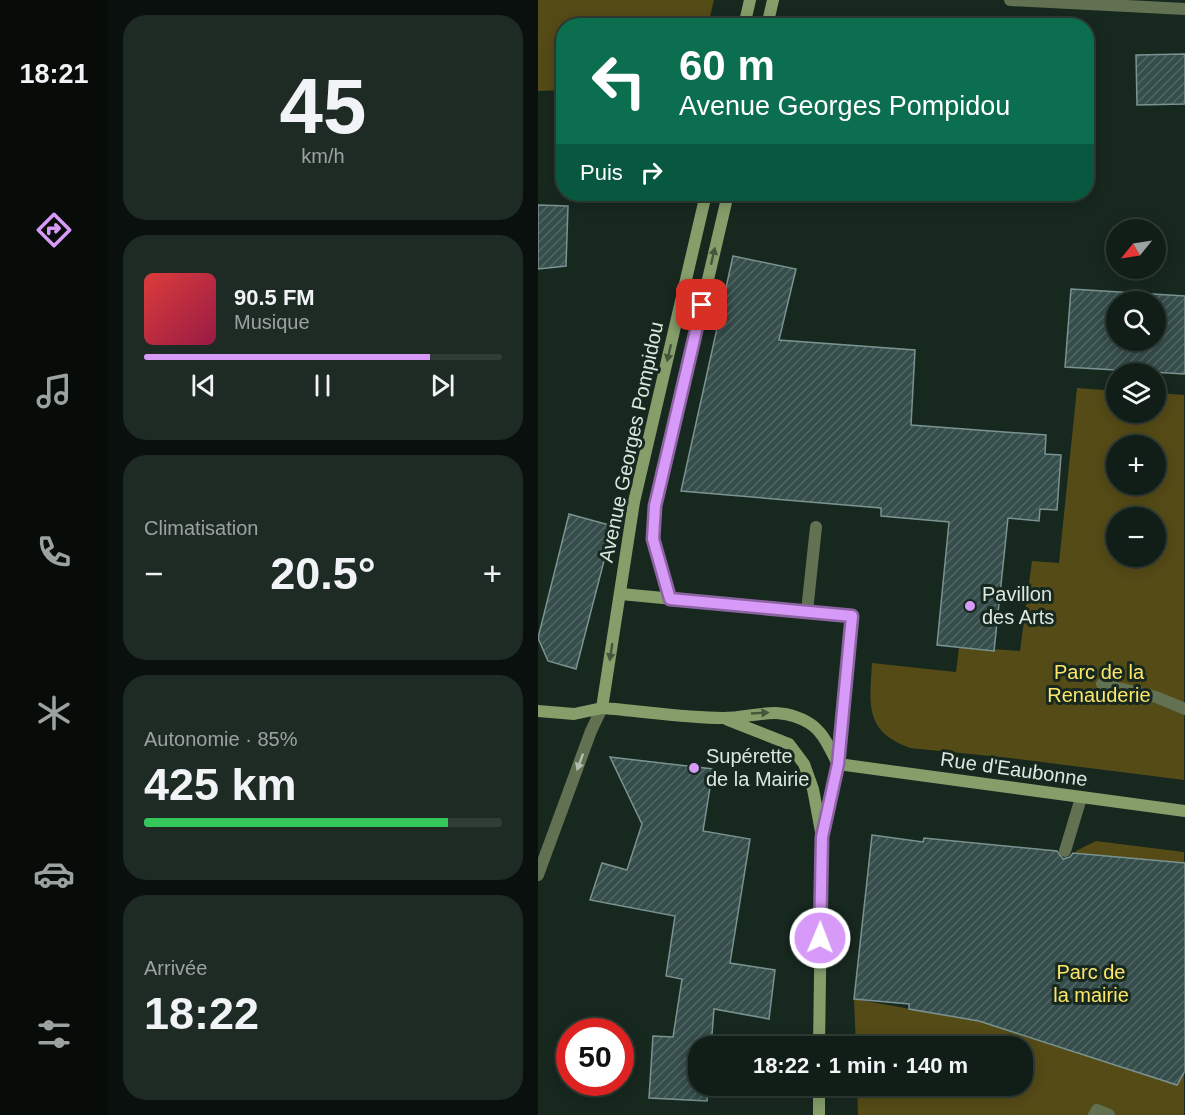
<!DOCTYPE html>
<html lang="fr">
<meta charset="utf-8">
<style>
body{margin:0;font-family:Helvetica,sans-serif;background:#1e2b24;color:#f1f3f6;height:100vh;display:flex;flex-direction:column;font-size:22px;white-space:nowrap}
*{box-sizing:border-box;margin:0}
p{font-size:20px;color:#9ca2a1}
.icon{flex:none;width:33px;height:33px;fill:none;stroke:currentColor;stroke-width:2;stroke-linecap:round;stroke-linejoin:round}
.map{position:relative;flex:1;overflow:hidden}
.drawer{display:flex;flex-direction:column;gap:15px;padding:15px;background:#09100d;width:430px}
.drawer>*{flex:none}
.guide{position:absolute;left:18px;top:18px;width:538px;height:183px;border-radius:24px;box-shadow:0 3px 15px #0003,0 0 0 2px #303c36;background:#0b6e4f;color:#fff;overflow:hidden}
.needle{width:39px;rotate:240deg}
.tools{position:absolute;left:568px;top:219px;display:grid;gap:12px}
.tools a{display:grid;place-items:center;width:60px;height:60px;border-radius:50%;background:#111e17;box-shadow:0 3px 15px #0003,0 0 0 2px #303c36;font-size:30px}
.speed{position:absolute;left:18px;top:1018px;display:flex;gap:12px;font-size:30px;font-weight:700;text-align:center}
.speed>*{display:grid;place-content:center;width:78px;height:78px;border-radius:50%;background:#111e17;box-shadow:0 3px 15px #0003,0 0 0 2px #303c36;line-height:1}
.speed .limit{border:9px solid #d22;background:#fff;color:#111}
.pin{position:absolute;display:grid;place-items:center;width:51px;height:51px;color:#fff;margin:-26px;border-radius:12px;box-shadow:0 3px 9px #0006}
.me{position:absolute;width:66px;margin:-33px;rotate:1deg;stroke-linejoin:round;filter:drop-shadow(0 0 4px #0008)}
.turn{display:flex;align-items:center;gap:21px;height:126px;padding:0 24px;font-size:27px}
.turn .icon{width:78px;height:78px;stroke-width:2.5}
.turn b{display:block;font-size:42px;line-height:51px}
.then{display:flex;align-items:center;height:57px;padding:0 24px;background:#0003;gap:12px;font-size:22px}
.big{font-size:45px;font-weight:700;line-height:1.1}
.drawer .tile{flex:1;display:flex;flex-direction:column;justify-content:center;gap:9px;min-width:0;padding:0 21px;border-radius:24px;background:#1e2b24}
.drawer .dial{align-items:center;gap:0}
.dial b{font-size:78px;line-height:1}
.song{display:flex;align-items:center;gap:18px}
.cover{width:72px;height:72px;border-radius:9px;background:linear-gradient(135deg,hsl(0 70% 55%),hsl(340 70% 35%))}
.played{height:6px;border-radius:3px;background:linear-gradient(90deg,#d89af8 80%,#303c36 80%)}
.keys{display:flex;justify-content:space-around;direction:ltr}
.heat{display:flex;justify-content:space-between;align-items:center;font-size:33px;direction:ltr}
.charge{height:9px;border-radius:4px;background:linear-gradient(90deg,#34c759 85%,#303c36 0)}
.trip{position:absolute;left:150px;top:1036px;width:345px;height:60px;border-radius:24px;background:#111e17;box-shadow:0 3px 15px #0003,0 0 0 2px #303c36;font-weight:700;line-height:60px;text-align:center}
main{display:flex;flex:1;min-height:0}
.tab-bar{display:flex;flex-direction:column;width:108px;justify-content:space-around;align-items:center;background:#070c09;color:#9ca2a1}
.tab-bar .icon{width:42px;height:42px}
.tab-bar .selected{color:#d89af8}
.tab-bar b{font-size:27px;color:#f1f3f6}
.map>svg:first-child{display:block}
.park{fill:#554b17;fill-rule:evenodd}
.building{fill:url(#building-hatch);stroke:#7a9391;stroke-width:1.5;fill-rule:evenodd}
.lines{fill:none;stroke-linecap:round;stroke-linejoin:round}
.service{stroke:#627152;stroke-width:12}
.minor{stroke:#627152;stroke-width:12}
.secondary{stroke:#859e6a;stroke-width:12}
.oneway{fill:#43573d}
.oneway2{fill:#b1beae}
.route-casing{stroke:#8c64a1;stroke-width:15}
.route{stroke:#d89af8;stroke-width:10}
.poi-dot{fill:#d89af8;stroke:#17281f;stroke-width:2}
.labels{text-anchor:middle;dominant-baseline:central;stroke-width:6;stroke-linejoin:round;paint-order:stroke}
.street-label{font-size:20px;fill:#dce7e0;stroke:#17281f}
.poi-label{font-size:20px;fill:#dce7e0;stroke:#17281f;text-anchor:start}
.park-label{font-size:20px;fill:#fde56a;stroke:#17281f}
</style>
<main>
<nav class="tab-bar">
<b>18:21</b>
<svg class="icon selected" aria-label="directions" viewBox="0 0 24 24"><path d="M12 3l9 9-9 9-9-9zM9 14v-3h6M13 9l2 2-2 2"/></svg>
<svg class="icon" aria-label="music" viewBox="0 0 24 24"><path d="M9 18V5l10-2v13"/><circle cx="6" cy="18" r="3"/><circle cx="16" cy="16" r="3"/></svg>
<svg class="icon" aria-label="phone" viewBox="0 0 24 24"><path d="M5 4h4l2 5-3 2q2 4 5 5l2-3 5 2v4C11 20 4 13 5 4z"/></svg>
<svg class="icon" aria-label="climate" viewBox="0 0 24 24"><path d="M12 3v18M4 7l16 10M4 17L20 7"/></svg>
<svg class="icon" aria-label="car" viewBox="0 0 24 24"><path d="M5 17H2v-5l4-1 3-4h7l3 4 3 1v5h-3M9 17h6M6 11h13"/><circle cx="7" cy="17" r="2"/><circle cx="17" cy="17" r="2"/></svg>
<svg class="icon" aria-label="filters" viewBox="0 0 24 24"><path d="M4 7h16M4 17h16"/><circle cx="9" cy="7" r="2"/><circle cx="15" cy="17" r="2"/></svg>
</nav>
<section class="drawer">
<div class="tile dial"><b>45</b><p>km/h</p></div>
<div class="tile">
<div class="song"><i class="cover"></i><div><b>90.5 FM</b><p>Musique</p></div></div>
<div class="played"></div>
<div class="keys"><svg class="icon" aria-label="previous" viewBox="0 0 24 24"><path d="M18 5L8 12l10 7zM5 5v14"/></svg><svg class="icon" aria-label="pause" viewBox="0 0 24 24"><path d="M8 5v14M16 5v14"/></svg><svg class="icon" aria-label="next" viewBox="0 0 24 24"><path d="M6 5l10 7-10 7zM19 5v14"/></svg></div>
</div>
<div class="tile"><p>Climatisation</p>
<div class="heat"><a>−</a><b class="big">20.5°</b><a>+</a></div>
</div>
<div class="tile"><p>Autonomie · 85%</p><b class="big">425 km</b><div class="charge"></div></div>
<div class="tile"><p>Arrivée</p><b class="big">18:22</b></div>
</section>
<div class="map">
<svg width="647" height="1115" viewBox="0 0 647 1115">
<defs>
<pattern id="building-hatch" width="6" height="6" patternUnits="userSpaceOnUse" patternTransform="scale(1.5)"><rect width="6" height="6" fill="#354d4b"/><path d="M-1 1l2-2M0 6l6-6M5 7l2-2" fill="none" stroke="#526765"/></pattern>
</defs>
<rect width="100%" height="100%" fill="#17281f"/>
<path class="park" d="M0 0H176L170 25 26 26 25 90 0 91Z
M539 388 579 391V412H618V393L646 395V780L472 758 372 748C325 731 332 703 334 663L418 672 421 647 482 651 494 561 521 563ZM579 446H618V484H579ZM579 518H618V556H579Z
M558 841 646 852V1115H320L319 1086H484V1047H318L316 999 441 1021 444 920 539 892 538 851Z"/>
<path class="building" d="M647 54V104L599 105 598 55Z
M0 205 30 206 28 266 0 269Z
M195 256 258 269 241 340 377 350 373 425 508 435 507 454 523 455 519 510 502 509 501 521 470 518 456 651 399 645 411 522 343 516V508L143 491Z
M533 289 647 296V374L527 367ZM579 302H618V340H579Z
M31 514 75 526 38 669 10 661 0 638Z
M72 757 175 769 165 831 212 839 192 963 237 970 231 1019 176 1009 173 1047H160V1086H170L169 1101 111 1098 115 1036 135 1037 144 979 128 976 137 916 52 900 64 863 89 870 104 824Z
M334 835 385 842 386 838 519 851 525 859 532 857 535 853 647 863V1071L639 1085 441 1021 371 1009V1004L316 999Z"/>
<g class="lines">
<path class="service" d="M269 611 278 527
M564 684 618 697 647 709
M527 851 543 798
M556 1115 559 1110 571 1115"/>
<path class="minor" d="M472 0 647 9
M0 875 53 731 64 708"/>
<path class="secondary" d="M206 26 212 0
M229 26 235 0
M168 194 96 502 64 708C104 711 145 718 185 718 216 718 240 704 271 723 286 732 292 750 300 764
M83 594 314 616 300 764 284 837
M132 599 115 539 117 506 190 194
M0 711 36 714 64 708
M190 720 251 744 266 764 275 789 284 837 281 1047
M300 764 647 811
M281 1115V1086"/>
</g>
<defs><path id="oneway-solid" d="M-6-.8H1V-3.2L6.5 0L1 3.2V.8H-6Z" transform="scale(1.5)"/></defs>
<g class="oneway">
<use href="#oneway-solid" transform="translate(175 256) rotate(-77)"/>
<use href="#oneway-solid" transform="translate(131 353) rotate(103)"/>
<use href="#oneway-solid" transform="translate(73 652) rotate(99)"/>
<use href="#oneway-solid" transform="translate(222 713) rotate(-3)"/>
</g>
<use class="oneway2" href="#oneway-solid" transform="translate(42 762) rotate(110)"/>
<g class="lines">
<defs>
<path id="route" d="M164 305 117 506 115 539 132 599 314 616 300 764 284 837 282 938"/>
</defs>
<use href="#route" class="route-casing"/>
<use href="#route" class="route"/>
</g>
<g class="poi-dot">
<circle cx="432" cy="606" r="6"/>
<circle cx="156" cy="768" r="6"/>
</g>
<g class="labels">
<g class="street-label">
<text transform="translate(93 442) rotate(-78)">Avenue Georges Pompidou</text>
<text transform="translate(476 769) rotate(8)">Rue d'Eaubonne</text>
</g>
<g class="poi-label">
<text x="444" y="594">Pavillon<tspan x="444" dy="23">des Arts</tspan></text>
<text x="168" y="756">Supérette<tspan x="168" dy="23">de la Mairie</tspan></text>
</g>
<g class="park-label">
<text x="561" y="672">Parc de la<tspan x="561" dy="23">Renauderie</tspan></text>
<text x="553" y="972">Parc de<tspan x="553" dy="23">la mairie</tspan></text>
</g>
</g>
</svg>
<div class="tools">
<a><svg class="needle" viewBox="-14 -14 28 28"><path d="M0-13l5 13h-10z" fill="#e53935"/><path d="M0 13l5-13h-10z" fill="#9ca2a1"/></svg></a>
<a><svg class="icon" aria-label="search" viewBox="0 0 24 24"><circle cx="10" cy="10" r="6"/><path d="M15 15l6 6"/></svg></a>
<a><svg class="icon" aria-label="layers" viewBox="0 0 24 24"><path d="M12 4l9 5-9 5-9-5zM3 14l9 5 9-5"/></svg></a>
<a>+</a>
<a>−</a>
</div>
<div class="speed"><div class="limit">50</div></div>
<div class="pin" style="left:164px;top:305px;background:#d93025"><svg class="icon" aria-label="arrive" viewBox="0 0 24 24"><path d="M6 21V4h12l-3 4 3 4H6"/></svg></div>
<svg class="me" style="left:282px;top:938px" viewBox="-20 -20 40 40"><circle r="17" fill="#d89af8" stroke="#fff" stroke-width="3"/><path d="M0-11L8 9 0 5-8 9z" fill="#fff"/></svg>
<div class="trip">18:22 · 1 min · 140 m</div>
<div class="guide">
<div class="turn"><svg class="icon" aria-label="left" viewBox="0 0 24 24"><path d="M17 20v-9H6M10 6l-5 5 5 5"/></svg><div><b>60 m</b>Avenue Georges Pompidou</div></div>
<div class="then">Puis<svg class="icon" aria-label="right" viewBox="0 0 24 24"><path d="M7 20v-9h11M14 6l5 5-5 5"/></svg></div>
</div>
</div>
</main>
